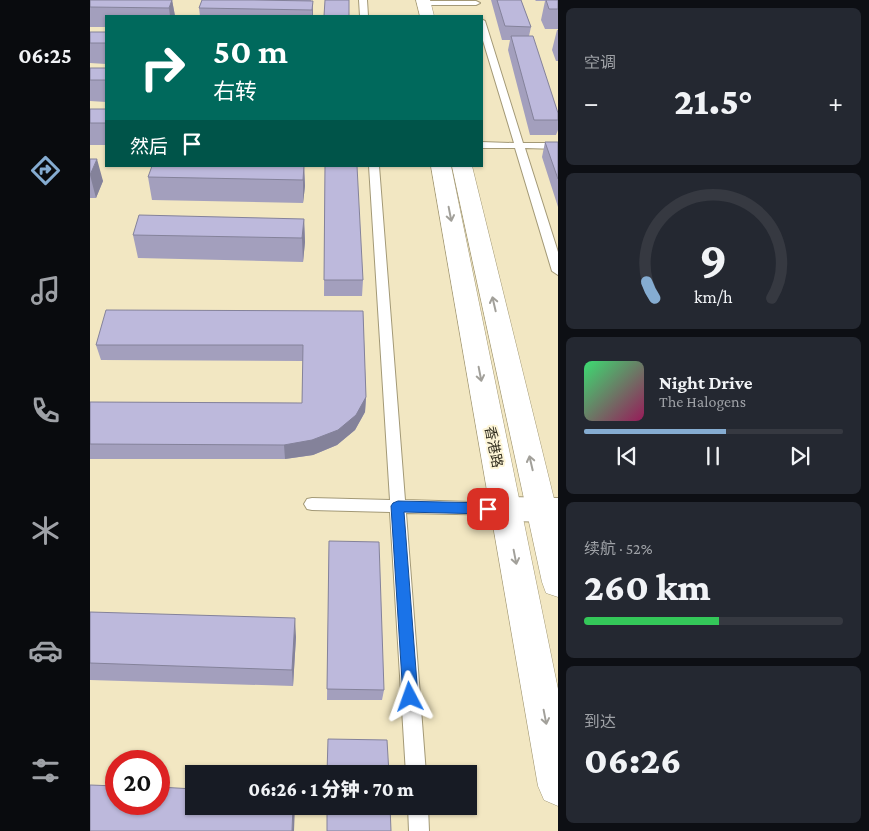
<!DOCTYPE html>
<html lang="zh">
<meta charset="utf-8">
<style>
body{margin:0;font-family:"Crimson Pro","Noto Sans SC",serif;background:#242831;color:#f1f3f6;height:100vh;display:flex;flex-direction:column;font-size:19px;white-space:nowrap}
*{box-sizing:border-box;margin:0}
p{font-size:16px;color:#9ea1a6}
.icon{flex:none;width:28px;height:28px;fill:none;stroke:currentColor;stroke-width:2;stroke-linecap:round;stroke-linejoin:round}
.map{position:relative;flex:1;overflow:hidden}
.side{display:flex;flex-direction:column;gap:8px;padding:8px;background:#0d0f14;width:311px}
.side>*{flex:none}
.hud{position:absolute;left:15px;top:15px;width:378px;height:152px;border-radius:0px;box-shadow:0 1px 4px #0004;background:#00695c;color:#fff;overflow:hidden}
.speed{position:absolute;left:15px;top:750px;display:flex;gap:10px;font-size:25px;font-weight:700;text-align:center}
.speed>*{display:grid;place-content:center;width:65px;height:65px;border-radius:50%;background:#171b24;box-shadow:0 1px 4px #0004;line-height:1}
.speed .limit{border:8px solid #d22;background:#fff;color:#111}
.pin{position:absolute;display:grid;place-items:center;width:42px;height:42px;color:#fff;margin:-21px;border-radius:10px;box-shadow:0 2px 8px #0006}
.me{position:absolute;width:55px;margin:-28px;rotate:356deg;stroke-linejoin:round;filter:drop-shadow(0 0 4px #0008)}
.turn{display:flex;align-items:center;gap:18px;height:105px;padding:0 25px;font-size:22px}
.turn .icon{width:65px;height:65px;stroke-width:2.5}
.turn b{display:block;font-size:35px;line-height:42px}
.then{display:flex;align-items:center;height:48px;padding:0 25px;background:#0003;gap:10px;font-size:19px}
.big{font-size:38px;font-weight:800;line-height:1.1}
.side .tile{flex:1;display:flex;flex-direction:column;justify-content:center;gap:8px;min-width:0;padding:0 18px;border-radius:8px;background:#242831}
.side .dial{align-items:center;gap:0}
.dial svg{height:130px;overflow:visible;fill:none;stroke:#363941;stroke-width:7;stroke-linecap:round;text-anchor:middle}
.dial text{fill:#f1f3f6;stroke:none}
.song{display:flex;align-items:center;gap:15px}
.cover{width:60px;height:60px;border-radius:8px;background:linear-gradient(135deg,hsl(140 70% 55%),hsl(330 70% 35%))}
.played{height:5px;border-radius:2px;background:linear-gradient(90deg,#85acd1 55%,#363941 55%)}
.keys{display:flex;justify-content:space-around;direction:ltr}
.heat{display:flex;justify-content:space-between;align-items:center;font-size:28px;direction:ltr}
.charge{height:8px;border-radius:4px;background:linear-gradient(90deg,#34c759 52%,#363941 0)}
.trip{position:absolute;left:95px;top:765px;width:292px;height:50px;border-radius:0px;background:#171b24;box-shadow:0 1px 4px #0004;font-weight:800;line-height:50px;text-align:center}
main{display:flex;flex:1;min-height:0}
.menu{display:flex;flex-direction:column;width:90px;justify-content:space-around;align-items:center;background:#090b0e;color:#9ea1a6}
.menu .icon{width:35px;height:35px}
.menu .selected{color:#85acd1}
.menu b{font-size:22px;color:#f1f3f6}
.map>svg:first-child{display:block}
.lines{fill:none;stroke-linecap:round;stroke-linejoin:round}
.lane-casing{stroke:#a39976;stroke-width:2}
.street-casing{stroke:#a39976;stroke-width:2}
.secondary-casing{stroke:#a39976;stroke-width:1}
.lane{fill:#fff;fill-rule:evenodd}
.street{fill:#fff;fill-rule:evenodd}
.secondary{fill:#fff;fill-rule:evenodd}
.wall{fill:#a39fbd}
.shaded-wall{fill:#84829a}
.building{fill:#bdb9dc;stroke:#84829a}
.oneway{stroke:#a2a09a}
.route{fill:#1a73e8;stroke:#114b97}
.labels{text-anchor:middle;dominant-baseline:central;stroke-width:4;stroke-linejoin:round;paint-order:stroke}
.street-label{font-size:14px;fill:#302c1e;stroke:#fdf5d7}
</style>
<main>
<nav class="menu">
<b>06:25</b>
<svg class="icon selected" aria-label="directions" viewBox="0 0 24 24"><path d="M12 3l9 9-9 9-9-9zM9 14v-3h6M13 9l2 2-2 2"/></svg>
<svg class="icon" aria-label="music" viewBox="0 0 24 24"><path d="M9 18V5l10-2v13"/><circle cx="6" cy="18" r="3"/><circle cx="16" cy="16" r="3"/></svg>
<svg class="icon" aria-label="phone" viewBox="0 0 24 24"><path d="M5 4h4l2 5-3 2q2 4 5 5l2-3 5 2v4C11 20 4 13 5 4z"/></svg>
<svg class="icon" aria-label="climate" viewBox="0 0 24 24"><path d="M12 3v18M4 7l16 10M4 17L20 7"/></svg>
<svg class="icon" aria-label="car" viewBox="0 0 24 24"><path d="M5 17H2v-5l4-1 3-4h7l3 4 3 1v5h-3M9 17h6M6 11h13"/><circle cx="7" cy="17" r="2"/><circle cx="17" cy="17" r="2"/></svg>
<svg class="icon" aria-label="filters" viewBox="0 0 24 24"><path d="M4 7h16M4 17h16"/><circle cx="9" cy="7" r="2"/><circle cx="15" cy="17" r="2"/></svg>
</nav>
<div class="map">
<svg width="468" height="831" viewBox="0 0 468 831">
<rect width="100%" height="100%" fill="#f2e7c2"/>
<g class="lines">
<defs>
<path id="lane" d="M269 0H277L278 16H270Z
M331 1H386L390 3 386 5H334L330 3Z
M391 19 395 21 433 143H468V149L435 148 468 252V275L462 271 425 148H391V142L424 143 391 34Z
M279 166H289L315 500 416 503 421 504 424 509 421 514 416 515 316 513 336 774H316L300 512 222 510 217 509 214 504 217 499 222 498 300 500Z
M318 806H338L339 831H319Z"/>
<path id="street" d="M416 497 468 498V522L416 521 406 518 401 509 406 500Z"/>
<path id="secondary" d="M326 0H340L344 16H330Z
M341 166H361L468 689V806L454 800 448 786Z
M362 166H382L468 515V597L456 593 452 582Z"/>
</defs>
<use href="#lane" class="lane-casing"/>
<use href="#street" class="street-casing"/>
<use href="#secondary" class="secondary-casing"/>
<use href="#lane" class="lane"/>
<use href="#street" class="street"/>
<use href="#secondary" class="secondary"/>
</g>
<path class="wall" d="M0 0H82L85 16H16V27H0Z
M112 0H221L223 16H110L109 8Z
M401 0H431L441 27 439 36 468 113V130L466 135H440L418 50 420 40H412Z
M445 0H468V29H455L451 20 455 1H446Z
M467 30H468V61H466L462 50Z
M0 32H16V64L0 63Z
M0 68H16V102L0 101Z
M0 109H16V145H0Z
M455 142H468V207L452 157Z
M0 159 13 181 6 198H0Z
M214 166 215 186 213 203 62 200 58 177Z
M235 166 273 280 272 296H234Z
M214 219 215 242 213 262 48 258 43 235Z
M273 311 276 397 275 412 265 430 247 445 223 455 195 459H0V402L212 403 213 361 11 360 6 345Z
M239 541 294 690 292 700H237Z
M0 612 206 637 203 686 0 680Z"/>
<path class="shaded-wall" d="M82 0 85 16H80L79 8Z
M223 1V16H222V10Z
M7 159 13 181 6 198 0 175Z
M214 166 215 186 213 203V180Z
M214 219 215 242 213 262 212 238Z
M276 397 275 412 265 430 247 445 223 455 195 459 194 445Z
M205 618 206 637 203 686 202 670Z
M203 806H205L204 831H202Z"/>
<path class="building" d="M0 0H82L79 8 0 7Z
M112 0H164L223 1 222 10 109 8Z
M235 0H259V16H234Z
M407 0H431L441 27 415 26Z
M456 0H468V9H459Z
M0 32H16V43H0Z
M421 36H443L468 113V120H444Z
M0 68H16V80H0Z
M0 109H16V123H0Z
M455 142H468V179Z
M0 159H7L0 175Z
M62 166H214L213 180 58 177Z
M235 166H267L273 280H234Z
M49 215 214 219 212 238 43 235Z
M16 310 273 311 276 397 266 415 248 430 222 440 194 445 0 444V402L212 403 213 345H6Z
M239 541 289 542 294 690 237 689Z
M0 612 205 618 202 670 0 663Z
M238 739 297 740 299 774H237Z
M0 785 26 786V804H69V787L104 789V806H203L202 831H0Z
M237 806H300L301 831H237Z"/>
<defs><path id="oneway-shaft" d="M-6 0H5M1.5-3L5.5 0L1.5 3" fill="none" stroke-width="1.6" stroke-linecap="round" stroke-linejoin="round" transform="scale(1.25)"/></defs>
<g class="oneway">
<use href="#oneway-shaft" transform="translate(360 214) rotate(79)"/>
<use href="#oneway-shaft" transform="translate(404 304) rotate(-103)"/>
<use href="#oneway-shaft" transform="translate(390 374) rotate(79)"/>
<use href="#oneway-shaft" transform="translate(441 463) rotate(-103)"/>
<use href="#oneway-shaft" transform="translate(425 557) rotate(79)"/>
<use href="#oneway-shaft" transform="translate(455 717) rotate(79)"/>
</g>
<path class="route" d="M308 501 398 503 402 505 404 509 402 512 398 514 314 512 328 697 326 703 320 705 315 703 313 697 301 506 303 503Z"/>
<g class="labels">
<g class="street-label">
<text transform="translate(404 447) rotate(79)">香港路</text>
</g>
</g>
</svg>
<div class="speed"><div class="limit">20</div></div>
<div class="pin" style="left:398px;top:509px;background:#d93025"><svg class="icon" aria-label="arrive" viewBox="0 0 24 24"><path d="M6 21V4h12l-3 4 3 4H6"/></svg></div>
<svg class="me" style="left:320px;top:697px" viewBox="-20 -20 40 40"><path d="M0-17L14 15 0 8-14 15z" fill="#1a73e8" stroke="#fff" stroke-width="4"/></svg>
<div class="trip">06:26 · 1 分钟 · 70 m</div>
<div class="hud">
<div class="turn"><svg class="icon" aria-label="right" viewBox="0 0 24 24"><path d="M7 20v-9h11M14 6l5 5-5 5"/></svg><div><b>50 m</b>右转</div></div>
<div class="then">然后<svg class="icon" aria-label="arrive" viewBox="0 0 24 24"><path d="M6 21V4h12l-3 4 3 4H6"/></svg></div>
</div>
</div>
<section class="side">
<div class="tile"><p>空调</p>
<div class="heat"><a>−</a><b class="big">21.5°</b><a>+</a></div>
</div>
<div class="tile dial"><svg viewBox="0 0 100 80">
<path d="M14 69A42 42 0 1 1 86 69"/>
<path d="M14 69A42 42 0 0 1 9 59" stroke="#85acd1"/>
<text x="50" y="56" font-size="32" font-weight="700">9</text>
<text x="50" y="72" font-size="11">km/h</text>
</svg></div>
<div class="tile">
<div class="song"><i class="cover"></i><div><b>Night Drive</b><p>The Halogens</p></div></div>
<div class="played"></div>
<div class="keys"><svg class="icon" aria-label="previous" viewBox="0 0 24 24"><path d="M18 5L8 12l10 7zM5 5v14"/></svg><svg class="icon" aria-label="pause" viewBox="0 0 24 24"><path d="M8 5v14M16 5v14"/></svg><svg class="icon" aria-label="next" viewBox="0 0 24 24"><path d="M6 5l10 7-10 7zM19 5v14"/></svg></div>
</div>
<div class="tile"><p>续航 · 52%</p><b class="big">260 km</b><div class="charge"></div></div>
<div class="tile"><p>到达</p><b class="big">06:26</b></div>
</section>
</main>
